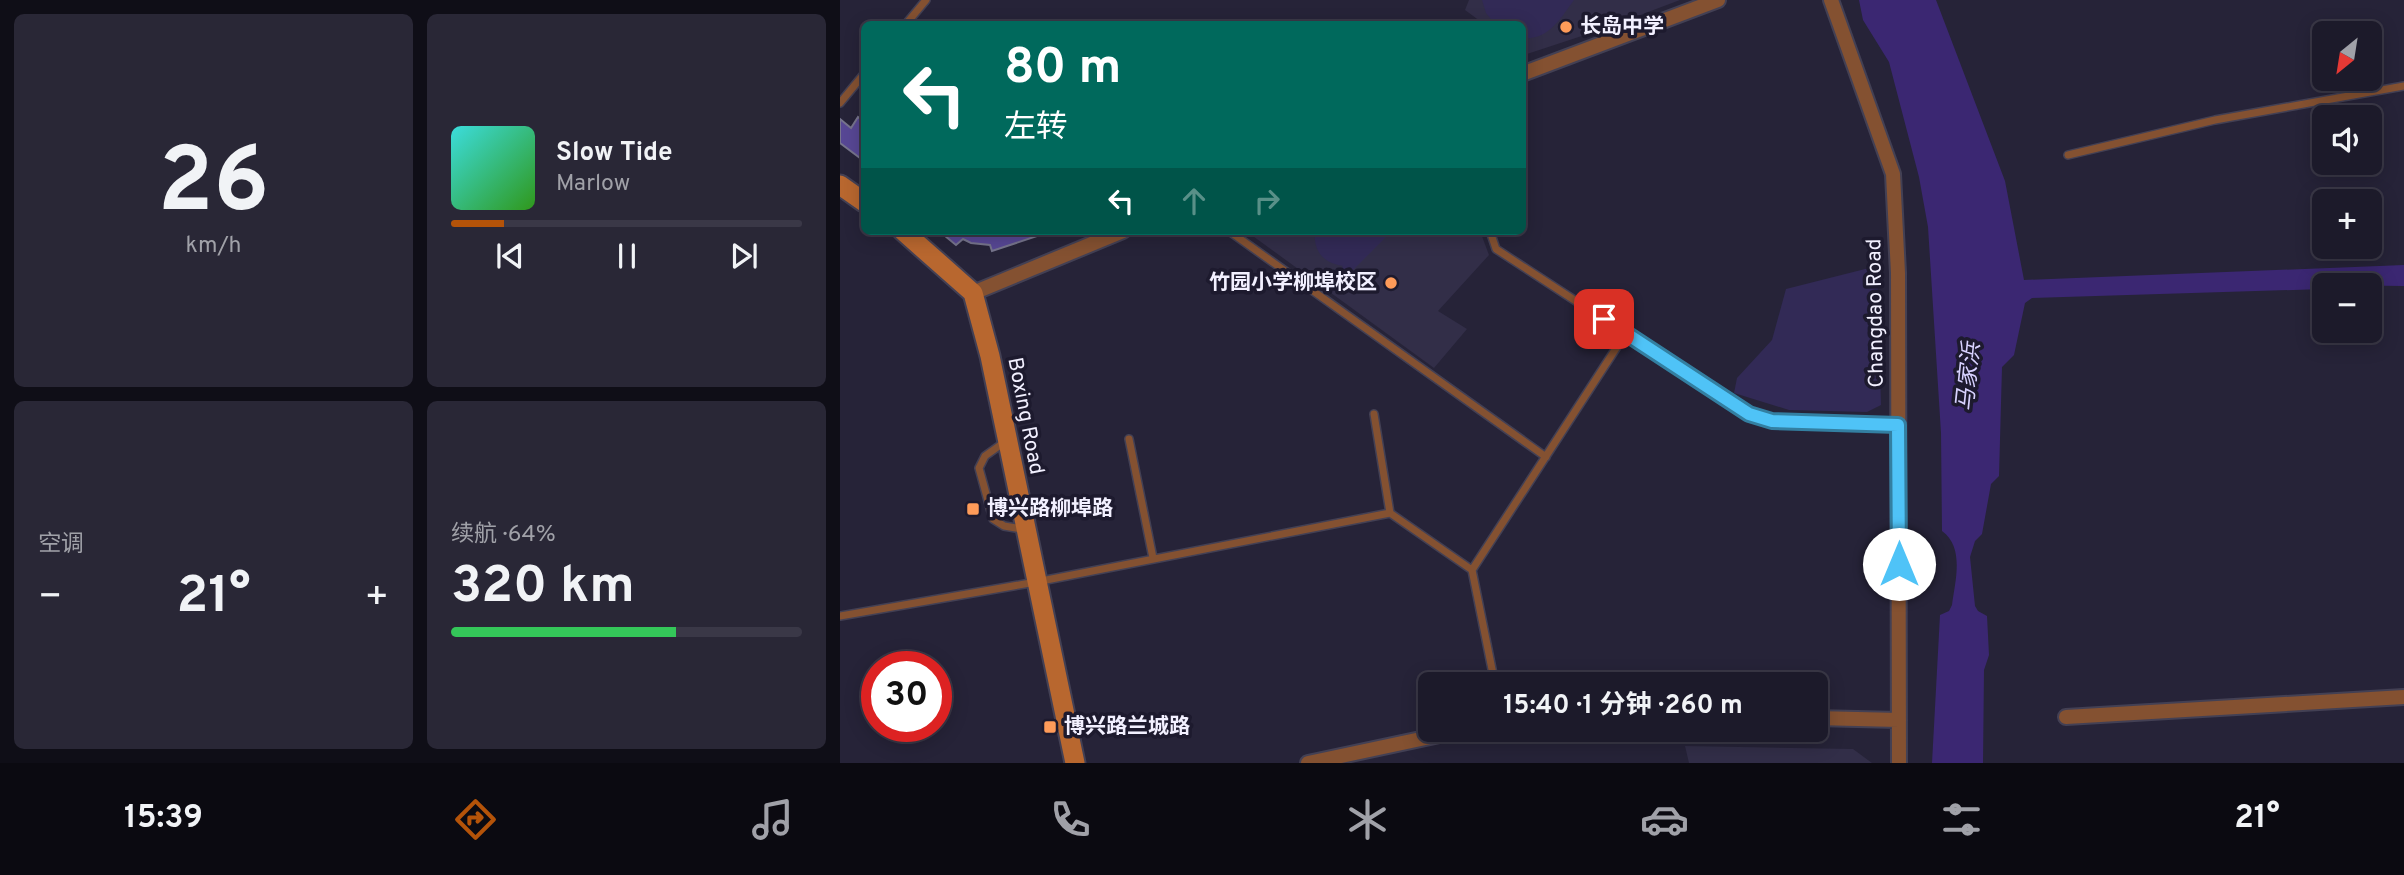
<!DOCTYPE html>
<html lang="zh">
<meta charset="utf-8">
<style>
body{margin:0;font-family:Overpass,"Noto Sans SC",sans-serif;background:#292736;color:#f1f3f6;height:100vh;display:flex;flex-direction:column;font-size:26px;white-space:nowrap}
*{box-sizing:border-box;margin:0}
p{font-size:23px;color:#a0a1a8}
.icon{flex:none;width:38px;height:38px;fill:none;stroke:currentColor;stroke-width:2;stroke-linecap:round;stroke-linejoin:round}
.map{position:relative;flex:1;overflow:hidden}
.sheet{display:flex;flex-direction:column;gap:14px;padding:14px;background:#0f0e17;width:840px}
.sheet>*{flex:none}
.top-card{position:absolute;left:21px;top:21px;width:665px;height:214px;border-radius:10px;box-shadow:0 4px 18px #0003,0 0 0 2px #3a3847;background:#00695c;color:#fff;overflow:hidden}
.needle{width:46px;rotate:210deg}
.tools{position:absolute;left:1472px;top:21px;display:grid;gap:14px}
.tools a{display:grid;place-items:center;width:70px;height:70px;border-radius:10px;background:#1c1a2a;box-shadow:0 4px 18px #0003,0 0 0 2px #3a3847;font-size:35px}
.speed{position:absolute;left:21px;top:651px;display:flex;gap:14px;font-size:35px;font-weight:700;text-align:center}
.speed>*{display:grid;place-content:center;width:91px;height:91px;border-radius:50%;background:#1c1a2a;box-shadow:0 4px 18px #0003,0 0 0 2px #3a3847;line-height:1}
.speed .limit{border:10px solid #d22;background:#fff;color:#111}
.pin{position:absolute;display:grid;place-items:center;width:60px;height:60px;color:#fff;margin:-30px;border-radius:14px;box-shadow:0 4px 10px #0006}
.me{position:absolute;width:77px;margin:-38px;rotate:0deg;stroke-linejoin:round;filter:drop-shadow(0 0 5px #0008)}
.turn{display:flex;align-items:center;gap:24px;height:147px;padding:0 28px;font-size:32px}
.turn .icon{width:91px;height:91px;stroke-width:2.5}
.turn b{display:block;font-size:49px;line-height:60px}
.lanes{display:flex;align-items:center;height:66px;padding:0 28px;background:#0003;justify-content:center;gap:35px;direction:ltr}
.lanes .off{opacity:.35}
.big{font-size:52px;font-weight:700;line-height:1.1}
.sheet .card{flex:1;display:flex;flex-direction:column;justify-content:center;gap:10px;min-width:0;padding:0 24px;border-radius:10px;background:#292736}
.sheet .dial{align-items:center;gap:0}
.dial b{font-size:91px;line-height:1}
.song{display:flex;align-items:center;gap:21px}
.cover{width:84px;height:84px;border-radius:10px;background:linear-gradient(135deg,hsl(180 70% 55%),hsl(110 70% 35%))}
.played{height:7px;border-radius:4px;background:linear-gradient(90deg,#b45309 15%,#3a3847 15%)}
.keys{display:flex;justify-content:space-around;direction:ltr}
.heat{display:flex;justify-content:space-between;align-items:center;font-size:38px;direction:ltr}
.charge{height:10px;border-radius:5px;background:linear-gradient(90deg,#34c759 64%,#3a3847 0)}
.sheet .tiles{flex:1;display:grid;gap:14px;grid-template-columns:repeat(2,1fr)}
.trip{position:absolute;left:578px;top:672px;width:410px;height:70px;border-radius:10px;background:#1c1a2a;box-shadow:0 4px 18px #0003,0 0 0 2px #3a3847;font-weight:700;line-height:70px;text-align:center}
.menu{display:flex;height:112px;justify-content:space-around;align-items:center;background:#0b0a11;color:#a0a1a8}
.menu .icon{width:49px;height:49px}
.menu .selected{color:#b45309}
.menu b{font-size:32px;color:#f1f3f6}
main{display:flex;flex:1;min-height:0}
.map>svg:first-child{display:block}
.built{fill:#322e48}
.green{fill:#322a56}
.water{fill:#3b2772}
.building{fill:#574794;stroke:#76748c;stroke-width:2}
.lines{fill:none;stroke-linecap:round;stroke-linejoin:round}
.lane-casing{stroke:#434054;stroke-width:10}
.street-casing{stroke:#434054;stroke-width:18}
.secondary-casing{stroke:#434054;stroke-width:23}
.lane{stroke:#845131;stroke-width:7}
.street{stroke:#845131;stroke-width:14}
.secondary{stroke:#b8672f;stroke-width:19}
.route-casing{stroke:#337fa1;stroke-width:18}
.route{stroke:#4fc3f7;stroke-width:12}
.poi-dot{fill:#fe9b59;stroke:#1d1a2e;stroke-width:2.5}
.labels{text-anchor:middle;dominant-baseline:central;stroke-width:7;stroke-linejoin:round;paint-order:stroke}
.poi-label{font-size:21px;font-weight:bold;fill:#f2f0ff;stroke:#1d1a2e;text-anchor:start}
.street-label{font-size:21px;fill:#f2f0ff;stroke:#1d1a2e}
.water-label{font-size:23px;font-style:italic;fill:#d8d2ff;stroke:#1d1a2e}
</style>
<main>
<section class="sheet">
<div class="tiles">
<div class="card dial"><b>26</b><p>km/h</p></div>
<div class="card">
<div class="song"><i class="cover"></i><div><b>Slow Tide</b><p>Marlow</p></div></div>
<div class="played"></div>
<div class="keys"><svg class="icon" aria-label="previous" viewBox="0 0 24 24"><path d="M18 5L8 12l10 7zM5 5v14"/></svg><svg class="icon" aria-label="pause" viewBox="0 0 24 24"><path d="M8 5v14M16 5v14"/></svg><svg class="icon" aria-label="next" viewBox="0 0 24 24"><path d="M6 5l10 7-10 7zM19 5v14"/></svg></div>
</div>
<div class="card"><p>空调</p>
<div class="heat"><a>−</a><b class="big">21°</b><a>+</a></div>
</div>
<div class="card"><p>续航 · 64%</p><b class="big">320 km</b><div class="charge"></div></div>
</div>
</section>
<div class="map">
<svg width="1564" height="763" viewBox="0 0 1564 763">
<rect width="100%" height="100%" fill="#262338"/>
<path class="built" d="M629 0H840L763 29 684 55 682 24H644L625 10Z
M406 231H640L649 255 598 311 627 329 594 368Z
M845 746 1013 749 1032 763H849Z"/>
<path class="green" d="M642 0H734C720 19 709 40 683 38L682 24H655L646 13Z
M475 231H552L502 281 495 275 503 266C483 263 473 251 475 231Z
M1037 266 1041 405 1027 412 949 410 894 393 897 378 932 340 946 289Z"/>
<path class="water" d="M1019 0H1096L1165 181 1184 280 1564 265V286L1484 285V289L1192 298 1185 303 1174 355 1162 367 1159 476 1151 484 1142 534 1135 541 1130 557 1135 606 1138 611 1147 616 1149 655 1144 670 1143 763H1092L1100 615 1109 611 1112 605C1115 581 1125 548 1102 531L1101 433 1088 227 1079 177 1049 62 1023 20Z"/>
<path class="building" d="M18 117 24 122V161L0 143V119L11 128Z
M99 231H206V233L152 251 150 245 131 243 123 239 116 245Z"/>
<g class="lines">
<defs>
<path id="lane" d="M66 24 86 0
M0 103 24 74
M1228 155 1375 120 1564 86
M389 231 706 457
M650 231 656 249 909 414 932 421 1058 425
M534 414 550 513
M289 439 313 558
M166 441 145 456 139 468 153 519 164 526 182 529
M0 616 196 582 550 513 632 570
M655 684 632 570 786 333"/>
<path id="street" d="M991 0 1053 174 1058 273 1059 763
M682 74 878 0
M133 293 283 231
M1226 717 1564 697
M975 718 1059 720
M468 763 623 730"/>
<path id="secondary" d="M0 185 24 202
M63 231 133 293 150 356 235 763"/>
</defs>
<use href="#lane" class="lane-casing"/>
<use href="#street" class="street-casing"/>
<use href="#secondary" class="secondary-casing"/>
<use href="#lane" class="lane"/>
<use href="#street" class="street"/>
<use href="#secondary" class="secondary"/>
</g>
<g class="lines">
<defs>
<path id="route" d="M764 319 909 414 932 421 1058 425 1059 564"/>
</defs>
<use href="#route" class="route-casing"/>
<use href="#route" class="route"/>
</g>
<g class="poi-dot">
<circle cx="726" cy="27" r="7"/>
<circle cx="551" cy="283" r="7"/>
<rect x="126" y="502" width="14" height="14" rx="3.5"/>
<rect x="203" y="720" width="14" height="14" rx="3.5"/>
</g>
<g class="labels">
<g class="poi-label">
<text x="740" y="27">长岛中学</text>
<text x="537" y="283" text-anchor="end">竹园小学柳埠校区</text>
<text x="147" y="509">博兴路柳埠路</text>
<text x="224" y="727">博兴路兰城路</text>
</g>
<g class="street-label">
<text transform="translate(1036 313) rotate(-91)">Changdao Road</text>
<text transform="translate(185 416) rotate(79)">Boxing Road</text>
</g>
<g class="water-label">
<text transform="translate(1130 377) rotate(-84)">马家浜</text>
</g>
</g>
</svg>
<div class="tools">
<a><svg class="needle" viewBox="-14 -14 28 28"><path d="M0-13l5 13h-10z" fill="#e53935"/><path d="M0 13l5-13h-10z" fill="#a0a1a8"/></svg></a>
<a><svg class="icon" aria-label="sound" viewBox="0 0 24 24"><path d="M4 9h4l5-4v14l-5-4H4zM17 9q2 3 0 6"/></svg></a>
<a>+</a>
<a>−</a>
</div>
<div class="speed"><div class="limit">30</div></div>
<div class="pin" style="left:764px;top:319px;background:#d93025"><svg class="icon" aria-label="arrive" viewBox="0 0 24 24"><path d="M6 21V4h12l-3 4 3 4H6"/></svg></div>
<svg class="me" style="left:1059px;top:564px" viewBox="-20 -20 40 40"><circle r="19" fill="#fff"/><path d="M0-13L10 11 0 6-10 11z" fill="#4fc3f7"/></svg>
<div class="trip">15:40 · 1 分钟 · 260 m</div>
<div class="top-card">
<div class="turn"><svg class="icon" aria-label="left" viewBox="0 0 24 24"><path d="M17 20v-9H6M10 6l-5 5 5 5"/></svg><div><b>80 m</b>左转</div></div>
<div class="lanes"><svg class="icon" aria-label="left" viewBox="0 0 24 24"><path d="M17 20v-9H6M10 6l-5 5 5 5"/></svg><svg class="icon off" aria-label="ahead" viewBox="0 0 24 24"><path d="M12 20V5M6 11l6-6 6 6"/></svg><svg class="icon off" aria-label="right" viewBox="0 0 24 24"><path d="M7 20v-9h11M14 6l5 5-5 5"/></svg></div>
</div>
</div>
</main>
<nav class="menu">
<b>15:39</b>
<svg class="icon selected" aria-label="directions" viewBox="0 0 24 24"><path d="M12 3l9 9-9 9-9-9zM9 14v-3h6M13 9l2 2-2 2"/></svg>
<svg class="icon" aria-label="music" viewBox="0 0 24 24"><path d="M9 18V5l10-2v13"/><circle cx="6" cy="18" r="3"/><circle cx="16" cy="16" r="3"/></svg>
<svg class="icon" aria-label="phone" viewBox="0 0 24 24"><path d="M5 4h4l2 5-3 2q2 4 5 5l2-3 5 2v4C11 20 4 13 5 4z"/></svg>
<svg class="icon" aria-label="climate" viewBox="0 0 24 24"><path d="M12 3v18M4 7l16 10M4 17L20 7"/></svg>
<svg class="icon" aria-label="car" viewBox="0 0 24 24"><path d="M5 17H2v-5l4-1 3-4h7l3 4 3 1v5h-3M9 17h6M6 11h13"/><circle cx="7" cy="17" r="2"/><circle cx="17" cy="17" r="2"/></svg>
<svg class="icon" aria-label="filters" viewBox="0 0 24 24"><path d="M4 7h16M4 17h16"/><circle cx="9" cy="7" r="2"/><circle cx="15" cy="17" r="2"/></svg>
<b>21°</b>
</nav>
